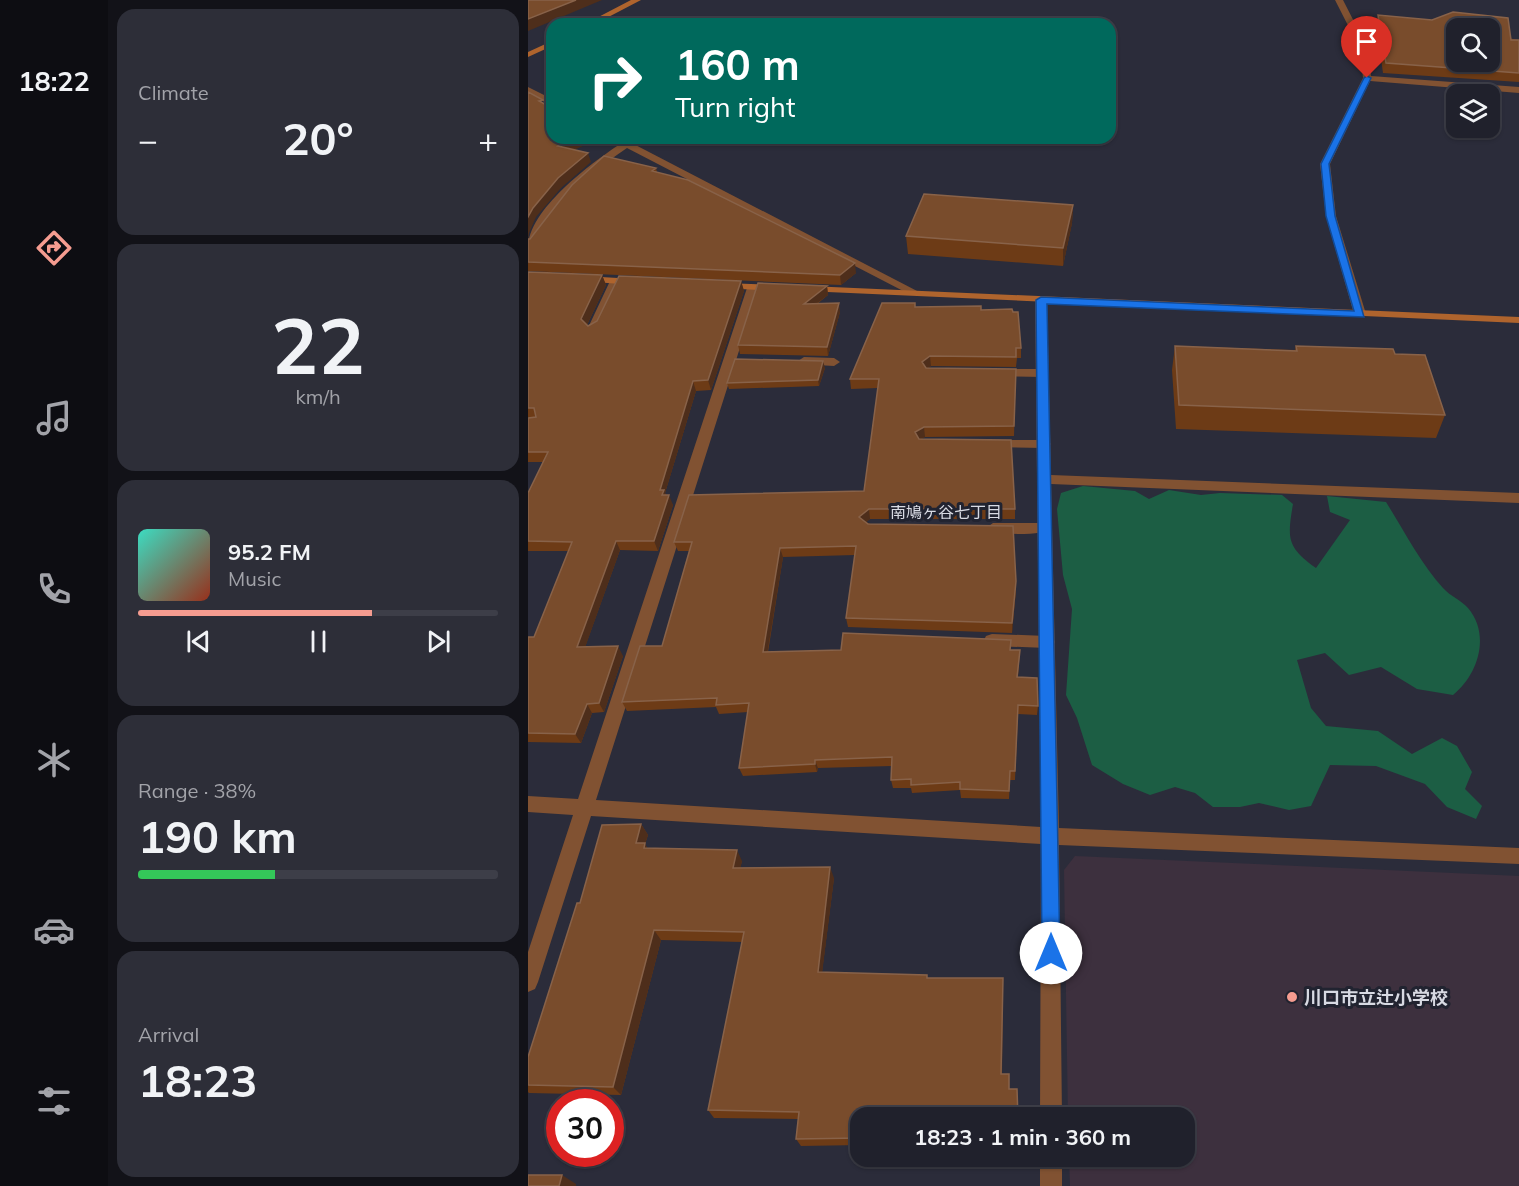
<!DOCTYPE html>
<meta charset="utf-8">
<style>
body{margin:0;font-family:Mulish,"Noto Sans JP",sans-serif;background:#2d2e38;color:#f1f3f6;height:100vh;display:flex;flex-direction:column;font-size:22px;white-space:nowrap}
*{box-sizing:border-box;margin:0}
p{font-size:20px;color:#a2a3a9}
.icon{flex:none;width:33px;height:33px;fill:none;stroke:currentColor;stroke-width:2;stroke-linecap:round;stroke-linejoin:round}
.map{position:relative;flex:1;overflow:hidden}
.side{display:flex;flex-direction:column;gap:9px;padding:9px;background:#121218;width:420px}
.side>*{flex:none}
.guide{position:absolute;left:18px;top:18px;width:570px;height:126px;border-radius:18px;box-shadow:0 2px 4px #0004,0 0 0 2px #3d3e48;background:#00695c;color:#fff;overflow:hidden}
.tools{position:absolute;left:918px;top:18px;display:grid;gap:12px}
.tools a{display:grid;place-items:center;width:54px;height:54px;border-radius:12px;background:#20212c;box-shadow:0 2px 4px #0004,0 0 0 2px #3d3e48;font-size:30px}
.speed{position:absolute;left:18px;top:1089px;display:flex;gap:12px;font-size:30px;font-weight:700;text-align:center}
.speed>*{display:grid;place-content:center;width:78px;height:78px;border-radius:50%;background:#20212c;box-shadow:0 2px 4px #0004,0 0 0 2px #3d3e48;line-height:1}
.speed .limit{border:9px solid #d22;background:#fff;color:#111}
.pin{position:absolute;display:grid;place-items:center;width:51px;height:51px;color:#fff;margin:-62px -26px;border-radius:50% 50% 50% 0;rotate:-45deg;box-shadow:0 0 6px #0007}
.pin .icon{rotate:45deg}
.me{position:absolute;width:66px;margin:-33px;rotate:0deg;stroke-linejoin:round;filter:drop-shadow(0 0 4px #0008)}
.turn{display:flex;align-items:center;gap:21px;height:126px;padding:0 30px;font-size:27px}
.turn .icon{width:78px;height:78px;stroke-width:2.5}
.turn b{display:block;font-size:42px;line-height:51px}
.big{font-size:45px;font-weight:700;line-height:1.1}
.side .widget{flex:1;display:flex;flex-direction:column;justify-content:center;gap:9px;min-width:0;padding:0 21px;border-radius:18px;background:#2d2e38}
.side .dial{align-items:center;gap:0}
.dial b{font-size:78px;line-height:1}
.song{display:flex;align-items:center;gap:18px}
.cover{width:72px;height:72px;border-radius:9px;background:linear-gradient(135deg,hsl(170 70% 55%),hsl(10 70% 35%))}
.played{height:6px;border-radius:3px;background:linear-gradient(90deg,#f59c90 65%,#3d3e48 65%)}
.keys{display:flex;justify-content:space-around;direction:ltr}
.heat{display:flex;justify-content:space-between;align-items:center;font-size:33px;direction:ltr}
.charge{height:9px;border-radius:4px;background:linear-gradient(90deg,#34c759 38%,#3d3e48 0)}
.trip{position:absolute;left:322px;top:1107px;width:345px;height:60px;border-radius:18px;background:#20212c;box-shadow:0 2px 4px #0004,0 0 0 2px #3d3e48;font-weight:700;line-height:60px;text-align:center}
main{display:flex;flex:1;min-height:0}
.tabs{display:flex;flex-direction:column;width:108px;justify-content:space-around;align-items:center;background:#0d0d12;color:#a2a3a9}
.tabs .icon{width:42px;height:42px}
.tabs .selected{color:#f59c90}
.tabs b{font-size:27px;color:#f1f3f6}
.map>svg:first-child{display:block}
.education{fill:#3d303e}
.green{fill:#1c5e44}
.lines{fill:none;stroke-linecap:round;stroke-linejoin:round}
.lane{fill:#815232;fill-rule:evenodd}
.street{fill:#815232;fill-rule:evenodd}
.secondary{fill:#af642d;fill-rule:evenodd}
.wall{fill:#6d3b16}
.shaded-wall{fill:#4e2e1b}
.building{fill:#794c2c;stroke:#886249;stroke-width:1.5;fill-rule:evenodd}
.route{fill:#1a73e8;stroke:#114b97;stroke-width:1.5}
.poi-dot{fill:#f59c90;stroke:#212330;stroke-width:2}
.labels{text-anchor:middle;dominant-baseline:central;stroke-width:6;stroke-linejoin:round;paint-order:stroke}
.neighbourhood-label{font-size:16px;fill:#d8dae3;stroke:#212330}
.near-poi-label{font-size:18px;font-weight:bold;fill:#d8dae3;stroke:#212330;text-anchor:start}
</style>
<main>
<nav class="tabs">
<b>18:22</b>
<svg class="icon selected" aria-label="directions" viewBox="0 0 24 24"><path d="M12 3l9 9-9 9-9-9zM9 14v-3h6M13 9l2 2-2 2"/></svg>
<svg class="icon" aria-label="music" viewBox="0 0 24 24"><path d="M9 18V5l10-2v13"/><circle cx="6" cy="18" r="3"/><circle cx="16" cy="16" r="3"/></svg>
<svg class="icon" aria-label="phone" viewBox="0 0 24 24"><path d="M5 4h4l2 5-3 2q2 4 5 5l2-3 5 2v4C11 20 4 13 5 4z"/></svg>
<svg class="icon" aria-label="climate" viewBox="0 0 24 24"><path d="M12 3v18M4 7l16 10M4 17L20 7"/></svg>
<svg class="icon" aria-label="car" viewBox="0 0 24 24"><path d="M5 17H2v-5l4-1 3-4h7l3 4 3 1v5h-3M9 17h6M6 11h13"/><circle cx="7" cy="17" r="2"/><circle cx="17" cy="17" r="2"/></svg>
<svg class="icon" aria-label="filters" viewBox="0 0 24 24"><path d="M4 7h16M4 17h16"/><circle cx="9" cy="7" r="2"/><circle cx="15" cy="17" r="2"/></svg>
</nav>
<section class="side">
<div class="widget"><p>Climate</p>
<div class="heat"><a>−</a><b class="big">20°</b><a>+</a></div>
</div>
<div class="widget dial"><b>22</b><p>km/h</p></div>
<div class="widget">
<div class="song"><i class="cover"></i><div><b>95.2 FM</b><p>Music</p></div></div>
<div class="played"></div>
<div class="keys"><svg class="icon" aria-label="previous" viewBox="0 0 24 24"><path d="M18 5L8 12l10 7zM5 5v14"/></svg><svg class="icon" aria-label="pause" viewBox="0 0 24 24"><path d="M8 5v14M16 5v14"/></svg><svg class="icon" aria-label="next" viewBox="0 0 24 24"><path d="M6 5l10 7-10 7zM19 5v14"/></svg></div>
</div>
<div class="widget"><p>Range · 38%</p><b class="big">190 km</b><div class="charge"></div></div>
<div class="widget"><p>Arrival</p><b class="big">18:23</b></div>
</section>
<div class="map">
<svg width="991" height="1186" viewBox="0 0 991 1186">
<rect width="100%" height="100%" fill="#2b2c3a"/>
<path class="education" d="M547 856 991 876V1186H542L541 1157 657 1156V1118L540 1117 536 870Z"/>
<path class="green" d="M555 486 607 491 621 499 641 490 673 495 692 493 754 495 765 504C759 539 759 547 788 568L822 520 802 512 799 496 858 502C875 529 893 564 915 588 922 596 933 600 940 608 963 635 950 675 925 695L889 689 853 667 821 675 797 653 769 660 783 708 798 726 850 731 884 754 914 738 929 746 944 772 937 789 954 806 948 819 919 807 897 784 848 766 802 765 783 806 761 810 731 803 712 807H685L667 793 647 787 622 795 595 784 564 765 549 718 538 695 544 609 535 575 529 509 533 493Z"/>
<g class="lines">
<path class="lane" d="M88 278 94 281 71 330 65 334 61 332 59 330 82 281Z
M276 357 306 358 312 362 306 366 272 364 270 361Z
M469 369H515L521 373 515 377 465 376 463 373Z
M463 440H516L523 444 516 448 458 447 456 444Z
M465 523H517L524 528C518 536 464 536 458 528Z
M464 634 519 636 525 638 527 642 525 646 519 648 464 646 458 644 456 640 458 636Z"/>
<path class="street" d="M807 0H815L840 49 843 76 991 87V93L842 81 802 164 808 216 838 314 832 317 826 314 798 216 792 164 835 78 832 49Z
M0 87 24 99V106L0 93Z
M82 138H94L391 292 385 295 381 294 99 148C53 179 33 202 4 247L0 248C0 210 62 164 92 144Z
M225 285 231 288 68 800 513 827 507 300 513 297 519 300 523 475 991 493V503L523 484 531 828 991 848V864L531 845 534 1118H512L513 844 63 816 10 982 7 989 0 992V952L45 815 0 812V796L50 799 219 288Z
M512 1156H534V1186H512Z"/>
<path class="secondary" d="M103 0H113L67 24H57Z
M24 41V46L0 57V52Z
M56 276 107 279 113 282 107 285 52 281V277Z
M197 283 248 285 254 288 248 291 193 288 191 286Z
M281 286 991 317V323L277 291 275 289Z"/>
</g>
<path class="wall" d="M850 15 991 40V82L855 73 848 24Z
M128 168 129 172 328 273 313 285 0 271V239Z
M545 205 544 223 535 266 380 254 378 236Z
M0 272 74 275 78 285 59 325 60 326 213 281 216 291 183 390 168 391 137 493 145 505 130 551 92 550 57 647 95 656 76 712 64 713 53 743 0 742V637H6L40 551H0V493L15 462H0V418L3 417H0Z
M299 286 300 295 289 304 312 312 300 356 212 354 210 345Z
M387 307 453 310 493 348V358H489L488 367 403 366 400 368 488 369 486 436 397 437 393 439 487 509V519H342L338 522 488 590 484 633 320 627 318 618 327 555 255 557 240 652 492 650 490 677 510 706 509 715 490 714 487 780H482L481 799 433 798 432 790 384 793 383 788H365L363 780 364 766 290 768 289 772 215 776 211 768 220 712 191 714 188 707 99 711 94 702 134 646 161 551H150L146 542 336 491 350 388 323 389 322 379Z
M647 346 767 350 768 346 867 354 917 415 908 438 648 429 644 370Z
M297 368 291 386 201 389 199 383Z
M113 824 120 835 117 844 119 848 214 861 212 868 306 878 294 972 400 978 475 987 474 1074 333 1118V1145L273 1146 268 1139 270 1119 186 1118 180 1110 214 942 133 940 93 1095 1 1093 0 1092V1057Z"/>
<path class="shaded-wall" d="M48 0H74L0 31V19Z
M49 138 71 139 34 155 30 146Z
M60 153 63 162 33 188 8 217 1 233 0 239V217L5 208 30 178Z
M545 205 544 223 535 266V248Z
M327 263 328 273 313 285 312 275Z
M74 275 78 285 57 329 53 319Z
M213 281 216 291 183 390 180 380Z
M299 286 300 295 277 312 276 304Z
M311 303 312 312 300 356 299 347Z
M402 356 403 366 395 372 394 362Z
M295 361 297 368 291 386 290 380Z
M165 381 168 391 137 493 140 500 141 495 145 505 130 551 126 541 132 490Z
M396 427 397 437 388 442 387 432Z
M341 509 342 519 333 526 331 517Z
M88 541 92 550 54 656 49 647Z
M252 548 255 557 238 661 235 652Z
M488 581V590L484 633V623Z
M90 646 95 656 76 712 71 703Z
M59 704 64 713 53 743 47 734Z
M287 760 290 768 289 772 287 764Z
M113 824 120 835 117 844 123 854 108 843Z
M209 850 214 861 210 879 205 868Z
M302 867 306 878 293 982 290 972Z
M126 930 133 940 93 1095 85 1087Z
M34 1175 48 1184V1186H31Z"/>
<path class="building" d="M0 0H48L0 19Z
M925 12 980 18 983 40H991V73L858 63 850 15 904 20ZM928 28H962V62H928Z
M0 92 15 100 11 101 24 108V138H49L30 146 60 153 30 178 5 208 0 217Z
M76 156 128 168 124 171 160 180 327 263 312 275 0 262V239H2L44 185Z
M396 194 545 205 535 248 378 236Z
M0 272 74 275 53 319 60 326 69 321 91 276 213 281 180 380 165 381 132 490H136L134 495H141L126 541H88L49 647 90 646 71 703 59 704 47 734 0 733V637H6L44 542 0 541V493L20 452H0V418L8 417 6 408H0Z
M230 283 299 286 276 304 311 303 299 347 210 345Z
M354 303H387V307L453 306V310L484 309 485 312H490L493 348H488V357L402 356 394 362 398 368 488 369 486 426 396 427 387 432 391 439 483 440 487 509H341L331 517 340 524 485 526 488 581 484 623 318 618 328 546 252 548 235 652 313 650 315 633 483 640 482 650H492L489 677 509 678 510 706 490 705 487 771H482L481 791 432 789V782L383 785V779L363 780 364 757 287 760V764L211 768 221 703 188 705 189 698 94 702 112 646H134L164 542H146L161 495 336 491 351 379H322Z
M647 346 769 351 768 346 865 349 867 354 897 355 917 415 651 405Z
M207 359 295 361 290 380 199 383Z
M113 824 108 843H117L116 848 209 850 205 868 302 867 290 972 399 975V978H475L473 1074H481V1089H489L490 1118H333V1138L268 1139 271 1112 180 1110 216 932 126 930 85 1087 0 1085V1057L49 903H52L74 825Z
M0 1175H34L31 1186H0Z"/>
<path class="route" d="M839 76 843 78 801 164 807 216 836 317 519 304 532 953 529 959 523 962 516 959 514 953 508 300 513 297 826 311 798 216 793 164 836 78Z"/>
<circle class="poi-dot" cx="764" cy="997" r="6"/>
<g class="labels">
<g class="neighbourhood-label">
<text x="418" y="512">南鳩ヶ谷七丁目</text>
</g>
<g class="near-poi-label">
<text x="776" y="997">川口市立辻小学校</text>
</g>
</g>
</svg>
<div class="tools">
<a><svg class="icon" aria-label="search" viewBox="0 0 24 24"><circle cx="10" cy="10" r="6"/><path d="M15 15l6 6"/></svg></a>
<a><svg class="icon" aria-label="layers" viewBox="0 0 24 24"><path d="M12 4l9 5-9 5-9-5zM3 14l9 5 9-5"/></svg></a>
</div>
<div class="speed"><div class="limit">30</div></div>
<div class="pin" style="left:839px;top:78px;background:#d93025"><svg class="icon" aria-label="arrive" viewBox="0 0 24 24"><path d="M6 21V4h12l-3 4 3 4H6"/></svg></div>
<svg class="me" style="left:523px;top:953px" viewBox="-20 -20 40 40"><circle r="19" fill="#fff"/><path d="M0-13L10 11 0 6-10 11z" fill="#1a73e8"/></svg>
<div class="trip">18:23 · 1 min · 360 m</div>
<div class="guide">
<div class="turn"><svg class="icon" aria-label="right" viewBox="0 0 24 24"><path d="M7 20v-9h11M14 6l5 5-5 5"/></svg><div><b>160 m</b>Turn right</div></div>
</div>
</div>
</main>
